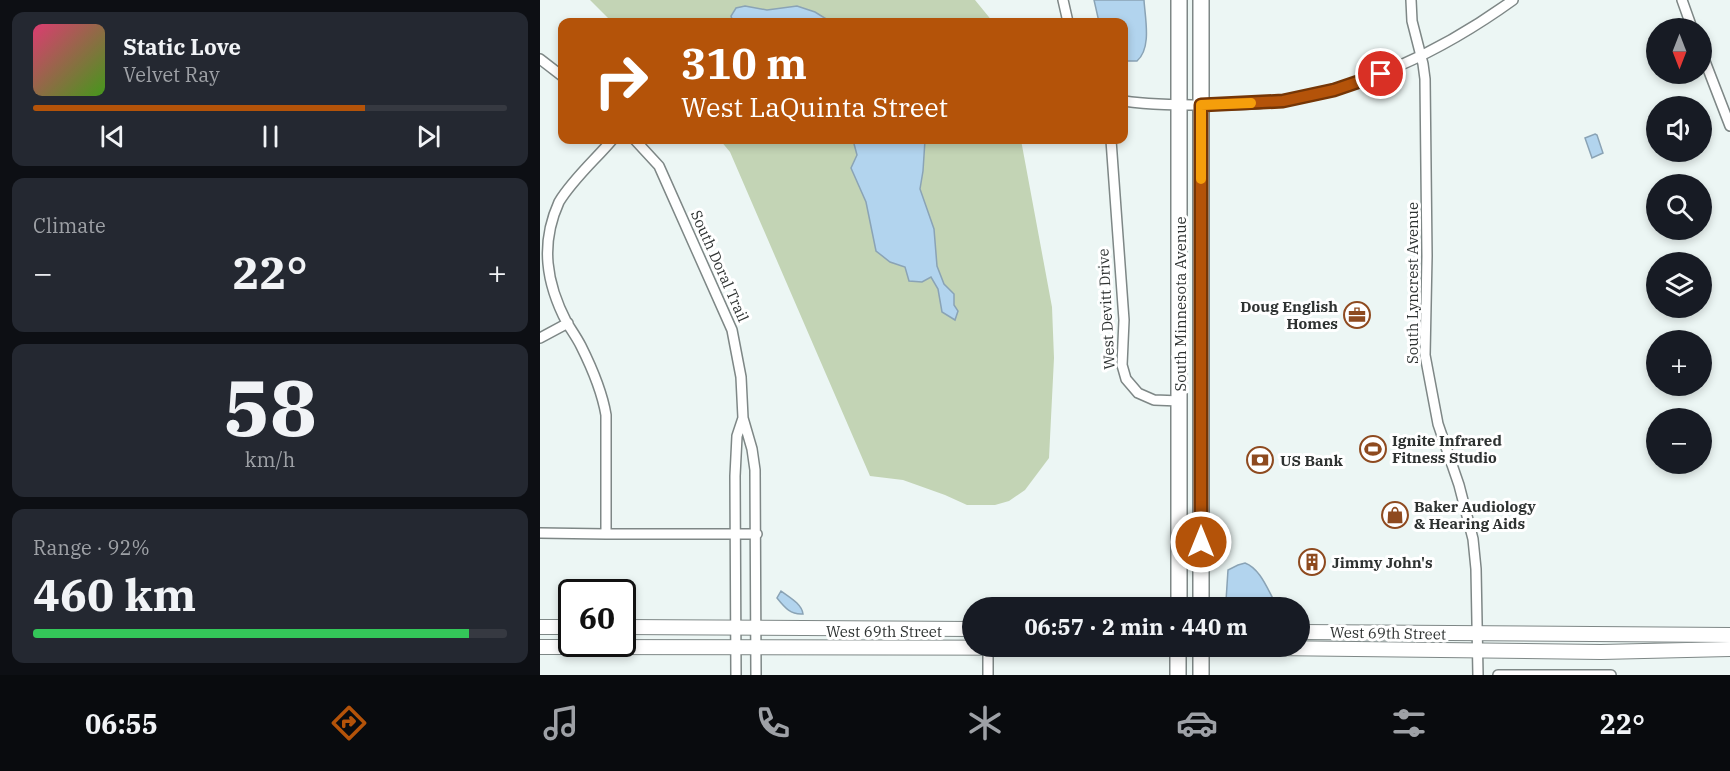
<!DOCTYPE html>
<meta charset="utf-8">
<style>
body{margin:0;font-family:"IBM Plex Serif",serif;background:#242831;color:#f1f3f6;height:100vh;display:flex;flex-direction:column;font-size:22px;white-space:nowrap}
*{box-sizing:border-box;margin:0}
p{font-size:20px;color:#9ea1a6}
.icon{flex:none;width:33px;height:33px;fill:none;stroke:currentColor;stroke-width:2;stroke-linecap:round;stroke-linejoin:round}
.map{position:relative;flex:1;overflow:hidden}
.panel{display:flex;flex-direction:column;gap:12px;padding:12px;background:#0d0f14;width:540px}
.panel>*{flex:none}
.banner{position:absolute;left:18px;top:18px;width:570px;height:126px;border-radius:12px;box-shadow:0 3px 9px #0003;background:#b45309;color:#fff;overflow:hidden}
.needle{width:39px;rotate:180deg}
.buttons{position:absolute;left:1106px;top:18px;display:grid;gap:12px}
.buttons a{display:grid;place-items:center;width:66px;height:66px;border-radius:50%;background:#171b24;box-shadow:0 3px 9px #0003;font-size:30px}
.speed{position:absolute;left:18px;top:579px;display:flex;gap:12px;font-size:30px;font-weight:700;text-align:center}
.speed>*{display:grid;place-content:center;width:78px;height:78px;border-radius:50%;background:#171b24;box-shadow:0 3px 9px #0003;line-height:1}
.speed .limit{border:3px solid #111;border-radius:9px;background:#fff;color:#111}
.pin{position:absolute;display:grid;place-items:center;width:51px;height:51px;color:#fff;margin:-26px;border:3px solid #fff;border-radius:50%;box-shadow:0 2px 6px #0007}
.me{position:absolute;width:66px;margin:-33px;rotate:0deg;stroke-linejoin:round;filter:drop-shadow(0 0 4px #0008)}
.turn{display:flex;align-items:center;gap:21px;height:126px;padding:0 24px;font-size:27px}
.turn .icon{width:78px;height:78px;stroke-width:2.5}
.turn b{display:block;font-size:42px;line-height:51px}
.big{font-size:45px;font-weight:800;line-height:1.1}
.panel .tile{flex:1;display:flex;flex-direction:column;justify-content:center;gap:9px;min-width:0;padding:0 21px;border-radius:12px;background:#242831}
.panel .dial{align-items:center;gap:0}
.dial b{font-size:78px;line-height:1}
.song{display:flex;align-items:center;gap:18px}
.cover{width:72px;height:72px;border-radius:9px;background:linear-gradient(135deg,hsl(340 70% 55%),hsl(100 70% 35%))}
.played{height:6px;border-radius:3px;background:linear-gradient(90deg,#b45309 70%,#363941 70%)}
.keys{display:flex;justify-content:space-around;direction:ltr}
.heat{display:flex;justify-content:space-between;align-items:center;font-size:33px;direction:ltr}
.charge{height:9px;border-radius:4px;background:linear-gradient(90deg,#34c759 92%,#363941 0)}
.trip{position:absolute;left:422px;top:597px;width:348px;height:60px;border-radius:30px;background:#171b24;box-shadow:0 3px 9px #0003;font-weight:800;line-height:60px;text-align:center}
.menu{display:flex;height:96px;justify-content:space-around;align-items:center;background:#090b0e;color:#9ea1a6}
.menu .icon{width:42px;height:42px}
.menu .current{color:#b45309}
.menu b{font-size:27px;color:#f1f3f6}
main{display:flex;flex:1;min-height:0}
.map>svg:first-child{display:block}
.green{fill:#c3d4b5}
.water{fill:#b2d4ee;stroke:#8aa3b5;stroke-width:1.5}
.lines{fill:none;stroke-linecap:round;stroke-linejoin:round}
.minor-casing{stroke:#7e8786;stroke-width:12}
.secondary-casing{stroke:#7e8786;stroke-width:16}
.primary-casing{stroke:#7e8786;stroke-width:18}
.minor{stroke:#fff;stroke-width:9}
.secondary{stroke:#fff;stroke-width:14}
.primary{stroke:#fff;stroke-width:15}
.route-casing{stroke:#753606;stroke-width:15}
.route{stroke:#b45309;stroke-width:10}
.slow{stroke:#f59e0b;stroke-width:10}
.labels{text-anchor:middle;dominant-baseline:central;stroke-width:6;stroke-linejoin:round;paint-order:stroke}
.street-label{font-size:15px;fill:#2e3231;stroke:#fff}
.poi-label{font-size:15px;font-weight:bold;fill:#2e3231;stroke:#fff;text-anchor:start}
</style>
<main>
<section class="panel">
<div class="tile">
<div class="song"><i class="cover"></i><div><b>Static Love</b><p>Velvet Ray</p></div></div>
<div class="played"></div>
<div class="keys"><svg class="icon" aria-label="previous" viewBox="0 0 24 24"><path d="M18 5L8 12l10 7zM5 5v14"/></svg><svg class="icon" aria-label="pause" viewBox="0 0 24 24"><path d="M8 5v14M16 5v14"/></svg><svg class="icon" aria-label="next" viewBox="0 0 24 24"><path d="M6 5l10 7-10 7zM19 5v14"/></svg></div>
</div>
<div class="tile"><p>Climate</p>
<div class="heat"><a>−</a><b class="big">22°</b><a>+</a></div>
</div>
<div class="tile dial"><b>58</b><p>km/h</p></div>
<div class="tile"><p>Range · 92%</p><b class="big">460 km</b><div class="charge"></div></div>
</section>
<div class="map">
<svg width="1190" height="675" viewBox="0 0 1190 675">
<rect width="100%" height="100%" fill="#ecf6f4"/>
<path class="green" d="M50 0H435L453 22H72Z
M180 140H481L512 307 514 358 509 458 485 490 469 501 455 505H427L405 495 363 480 330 476 190 152Z"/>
<path class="water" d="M554 0H604C605 18 612 48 597 61H584V22H559Z
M205 6 227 10 257 6 275 12 288 20 289 22H193L191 16 196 8Z
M1055 134 1057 135 1063 153 1052 158 1045 138Z
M313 140H385L383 171 380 189 394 229 397 266 404 284 414 294V305L418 311 415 320 402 312 398 289 391 277 382 282 369 281 365 267 350 262 336 251 326 202 311 168 317 155Z
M705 563C721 569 728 591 736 604V607H688L686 601 688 570 698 565Z
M241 591C249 597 262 604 263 614 251 615 245 608 237 598Z"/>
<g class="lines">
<defs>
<path id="minor" d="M523 0 528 22
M871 0 872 21 883 64 885 79 887 256 885 355 898 424 919 485 933 539 936 569 938 675
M1142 0 1152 28
M1161 51 1190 126
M0 59 22 76
M584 101C611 105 638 105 666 105 691 105 719 105 744 100 827 87 905 49 973 0
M72 140C55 160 33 179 19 202 0 244 6 283 27 323 32 331 37 338 41 346 52 368 62 391 66 415V534H217
M95 140 119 166 192 330 201 377 203 418 212 449 215 470 216 675
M571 140 584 320 582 365 586 379 598 393 614 400 640 401
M0 338 28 323
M0 533 66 534
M448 646V675
M196 675 195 476 197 436 203 418
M958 675H1071"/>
<path id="secondary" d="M0 627H32
M82 627 432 629
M759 632 1190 635
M0 647 721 648 1061 652 1190 649"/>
<path id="primary" d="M661 0V608
M639 608V0
M638 646V675
M661 646V675"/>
</defs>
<use href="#minor" class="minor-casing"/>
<use href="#secondary" class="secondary-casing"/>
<use href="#primary" class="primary-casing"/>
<use href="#minor" class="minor"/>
<use href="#secondary" class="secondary"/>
<use href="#primary" class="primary"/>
</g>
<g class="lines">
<defs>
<path id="route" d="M661 542V105L743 101 794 90 841 74"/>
</defs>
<use href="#route" class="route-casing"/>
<use href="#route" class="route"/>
<path class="slow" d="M661 179V105L711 103"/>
</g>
<defs>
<symbol id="office-ring" viewBox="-11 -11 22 22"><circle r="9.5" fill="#fff" stroke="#8e4a1f" stroke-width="1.5"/><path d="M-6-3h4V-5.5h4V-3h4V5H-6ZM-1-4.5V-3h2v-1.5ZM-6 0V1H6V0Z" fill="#8e4a1f"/></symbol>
<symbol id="stadium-ring" viewBox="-11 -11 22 22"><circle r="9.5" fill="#fff" stroke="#8e4a1f" stroke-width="1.5"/><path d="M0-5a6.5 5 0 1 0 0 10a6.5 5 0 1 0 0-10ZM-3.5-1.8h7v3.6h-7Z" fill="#8e4a1f"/></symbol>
<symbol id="bank-ring" viewBox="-11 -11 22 22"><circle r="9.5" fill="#fff" stroke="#8e4a1f" stroke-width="1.5"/><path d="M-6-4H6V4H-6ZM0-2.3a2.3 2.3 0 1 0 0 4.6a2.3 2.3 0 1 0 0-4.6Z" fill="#8e4a1f"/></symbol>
<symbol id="shop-ring" viewBox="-11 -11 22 22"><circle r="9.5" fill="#fff" stroke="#8e4a1f" stroke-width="1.5"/><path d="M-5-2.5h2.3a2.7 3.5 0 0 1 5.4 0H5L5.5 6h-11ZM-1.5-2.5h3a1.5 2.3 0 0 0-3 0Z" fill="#8e4a1f"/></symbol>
<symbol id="building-ring" viewBox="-11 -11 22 22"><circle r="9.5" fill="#fff" stroke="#8e4a1f" stroke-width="1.5"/><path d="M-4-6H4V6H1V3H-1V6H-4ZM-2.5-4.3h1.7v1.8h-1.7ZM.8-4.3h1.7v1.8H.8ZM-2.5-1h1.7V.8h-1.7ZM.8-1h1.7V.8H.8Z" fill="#8e4a1f"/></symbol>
</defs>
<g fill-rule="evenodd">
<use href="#office-ring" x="802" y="300" width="30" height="30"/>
<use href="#stadium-ring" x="818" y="434" width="30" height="30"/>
<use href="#bank-ring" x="705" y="445" width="30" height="30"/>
<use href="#shop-ring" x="840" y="500" width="30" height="30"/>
<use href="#building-ring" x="757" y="547" width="30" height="30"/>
</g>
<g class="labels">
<g class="street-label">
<text transform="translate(180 266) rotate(66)">South Doral Trail</text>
<text transform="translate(872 283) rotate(-90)">South Lyncrest Avenue</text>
<text transform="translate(640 304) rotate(-90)">South Minnesota Avenue</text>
<text transform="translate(566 309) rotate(-93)">West Devitt Drive</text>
<text x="344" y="631">West 69th Street</text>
<text transform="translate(848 633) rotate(1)">West 69th Street</text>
</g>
<g class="poi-label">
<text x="798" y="306" text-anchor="end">Doug English<tspan x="798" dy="17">Homes</tspan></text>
<text x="852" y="440">Ignite Infrared<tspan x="852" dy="17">Fitness Studio</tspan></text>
<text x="740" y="460">US Bank</text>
<text x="874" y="506">Baker Audiology<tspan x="874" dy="17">&amp; Hearing Aids</tspan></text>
<text x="792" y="562">Jimmy John's</text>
</g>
</g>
</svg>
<div class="buttons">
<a><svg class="needle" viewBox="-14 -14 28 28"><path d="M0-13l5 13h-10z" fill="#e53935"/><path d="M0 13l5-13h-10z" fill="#9ea1a6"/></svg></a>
<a><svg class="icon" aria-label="sound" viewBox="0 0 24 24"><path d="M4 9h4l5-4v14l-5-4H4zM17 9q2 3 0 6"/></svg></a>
<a><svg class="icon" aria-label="search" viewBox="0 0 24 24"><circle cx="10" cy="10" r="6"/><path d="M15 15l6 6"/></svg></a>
<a><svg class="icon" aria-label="layers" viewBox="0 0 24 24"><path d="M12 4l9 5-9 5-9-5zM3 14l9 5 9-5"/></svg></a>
<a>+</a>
<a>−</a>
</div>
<div class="speed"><div class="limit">60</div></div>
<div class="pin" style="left:841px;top:74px;background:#d93025"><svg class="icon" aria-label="arrive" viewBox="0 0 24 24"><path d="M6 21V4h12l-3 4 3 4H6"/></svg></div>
<svg class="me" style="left:661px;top:542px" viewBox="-20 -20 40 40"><circle r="17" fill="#b45309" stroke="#fff" stroke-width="3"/><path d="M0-11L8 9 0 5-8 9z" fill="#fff"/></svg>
<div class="trip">06:57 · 2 min · 440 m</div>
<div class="banner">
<div class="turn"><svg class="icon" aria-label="right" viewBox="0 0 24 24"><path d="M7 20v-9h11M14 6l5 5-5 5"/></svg><div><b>310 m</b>West LaQuinta Street</div></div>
</div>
</div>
</main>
<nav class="menu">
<b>06:55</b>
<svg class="icon current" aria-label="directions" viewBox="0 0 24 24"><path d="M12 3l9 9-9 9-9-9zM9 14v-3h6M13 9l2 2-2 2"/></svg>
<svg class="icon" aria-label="music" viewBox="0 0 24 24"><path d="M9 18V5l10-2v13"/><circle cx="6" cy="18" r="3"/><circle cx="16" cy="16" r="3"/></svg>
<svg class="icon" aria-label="phone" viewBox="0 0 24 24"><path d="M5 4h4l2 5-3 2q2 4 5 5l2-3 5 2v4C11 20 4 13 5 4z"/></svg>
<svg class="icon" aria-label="climate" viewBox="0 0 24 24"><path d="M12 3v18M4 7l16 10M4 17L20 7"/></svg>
<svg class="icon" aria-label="car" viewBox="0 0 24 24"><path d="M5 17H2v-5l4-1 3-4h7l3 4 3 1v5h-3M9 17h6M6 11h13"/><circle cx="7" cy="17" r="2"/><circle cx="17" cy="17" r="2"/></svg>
<svg class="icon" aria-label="filters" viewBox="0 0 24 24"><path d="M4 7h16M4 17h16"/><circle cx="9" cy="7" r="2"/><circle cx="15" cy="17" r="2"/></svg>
<b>22°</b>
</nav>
